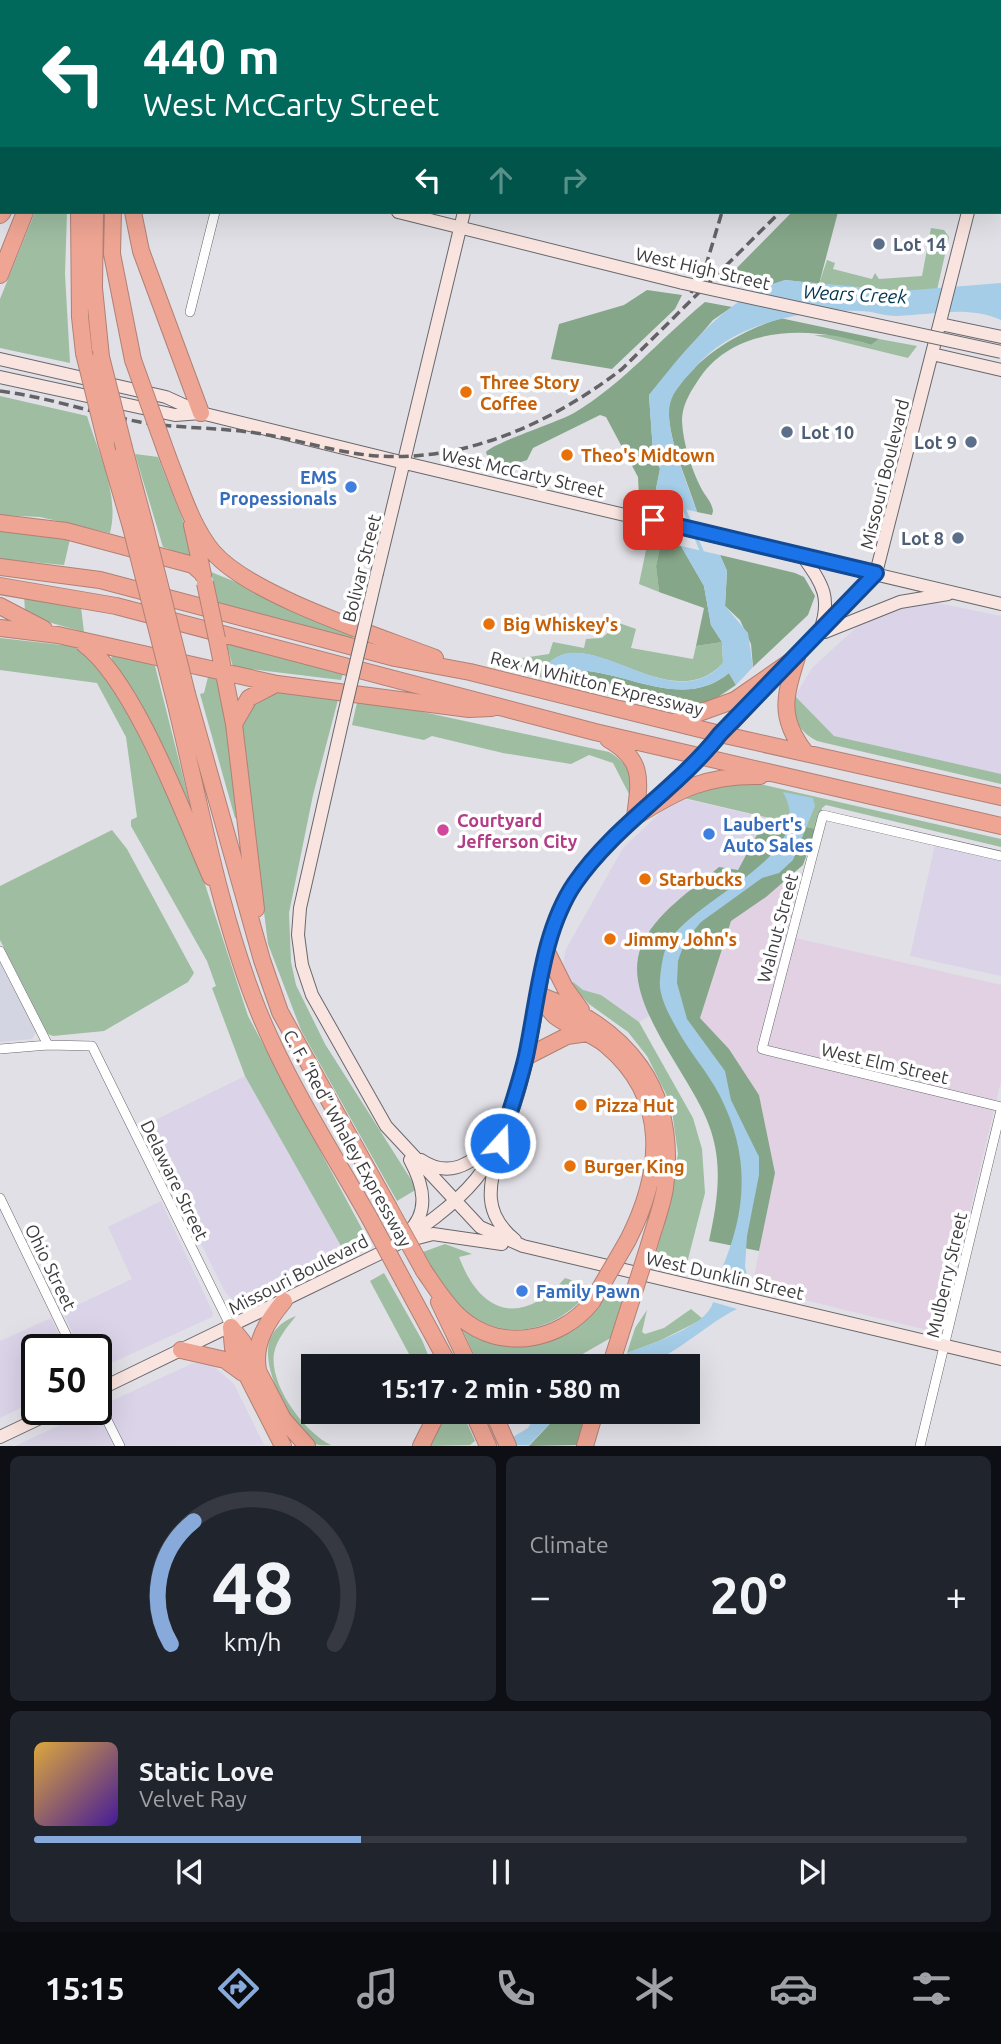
<!DOCTYPE html>
<meta charset="utf-8">
<style>
body{margin:0;font-family:Ubuntu,sans-serif;background:#20242c;color:#f1f3f6;height:100vh;display:flex;flex-direction:column;font-size:26px;white-space:nowrap}
*{box-sizing:border-box;margin:0}
p{font-size:23px;color:#9ea1a6}
.icon{flex:none;width:38px;height:38px;fill:none;stroke:currentColor;stroke-width:2;stroke-linecap:round;stroke-linejoin:round}
.map{position:relative;height:1446px;overflow:hidden}
.sheet{display:flex;flex-direction:column;gap:10px;padding:10px;background:#0d0f14;flex:1}
.sheet>*{flex:none}
.banner{position:absolute;left:0px;top:0px;width:1001px;height:214px;box-shadow:0 7px 28px #0002;background:#00695c;color:#fff;overflow:hidden}
.speed{position:absolute;left:21px;top:1334px;display:flex;gap:14px;font-size:35px;font-weight:700;text-align:center}
.speed>*{display:grid;place-content:center;width:91px;height:91px;border-radius:50%;background:#171b24;box-shadow:0 7px 28px #0002;line-height:1}
.speed .limit{border:4px solid #111;border-radius:10px;background:#fff;color:#111}
.pin{position:absolute;display:grid;place-items:center;width:60px;height:60px;color:#fff;margin:-30px;border-radius:14px;box-shadow:0 4px 10px #0006}
.me{position:absolute;width:77px;margin:-38px;rotate:20deg;stroke-linejoin:round;filter:drop-shadow(0 0 5px #0008)}
.turn{display:flex;align-items:center;gap:24px;height:147px;padding:0 28px;font-size:32px}
.turn .icon{width:91px;height:91px;stroke-width:2.5}
.turn b{display:block;font-size:49px;line-height:60px}
.lanes{display:flex;align-items:center;height:66px;padding:0 28px;background:#0003;justify-content:center;gap:35px;direction:ltr}
.lanes .off{opacity:.35}
.big{font-size:52px;font-weight:700;line-height:1.1}
.sheet .widget{flex:1;display:flex;flex-direction:column;justify-content:center;gap:10px;min-width:0;padding:0 24px;border-radius:10px;background:#20242c}
.sheet .dial{align-items:center;gap:0}
.dial svg{height:182px;overflow:visible;fill:none;stroke:#363941;stroke-width:7;stroke-linecap:round;text-anchor:middle}
.dial text{fill:#f1f3f6;stroke:none}
.song{display:flex;align-items:center;gap:21px}
.cover{width:84px;height:84px;border-radius:10px;background:linear-gradient(135deg,hsl(40 70% 55%),hsl(260 70% 35%))}
.played{height:7px;border-radius:4px;background:linear-gradient(90deg,#87aadb 35%,#363941 35%)}
.keys{display:flex;justify-content:space-around;direction:ltr}
.heat{display:flex;justify-content:space-between;align-items:center;font-size:38px;direction:ltr}
.sheet .tiles{flex:1;display:grid;gap:10px;grid-template-columns:1fr 1fr}
.widget:last-child{grid-column:span 2}
.trip{position:absolute;left:301px;top:1354px;width:399px;height:70px;border-radius:0px;background:#171b24;box-shadow:0 7px 28px #0002;font-weight:700;line-height:70px;text-align:center}
.dock{display:flex;height:112px;justify-content:space-around;align-items:center;background:#090b0e;color:#9ea1a6}
.dock .icon{width:49px;height:49px}
.dock .selected{color:#87aadb}
.dock b{font-size:32px;color:#f1f3f6}
.map>svg:first-child{display:block}
.commercial{fill:#dbd3e8}
.industrial{fill:#e1d1e3}
.built{fill:#d4d5e2}
.green{fill:#9ebda1}
.forest{fill:#85a688}
.water{fill:#a5cde7}
.lines{fill:none;stroke-linecap:round;stroke-linejoin:round}
.stream{stroke:#a5cde7;stroke-width:3.5}
.street-casing{stroke:#68686d;stroke-width:10}
.secondary-casing{stroke:#68686d;stroke-width:14}
.highway-casing{stroke:#b08076;stroke-width:18}
.street{stroke:#fff;stroke-width:9}
.secondary{stroke:#fae4df;stroke-width:12}
.highway{stroke:#efa593;stroke-width:16}
.rail{stroke:#636366;stroke-width:3.5;stroke-dasharray:10 5;stroke-linecap:butt}
.secondary-bridge-casing{stroke:#68686d;stroke-width:14;stroke-linecap:butt}
.highway-bridge-casing{stroke:#b08076;stroke-width:18;stroke-linecap:butt}
.secondary-bridge{stroke:#fae4df;stroke-width:12}
.highway-bridge{stroke:#efa593;stroke-width:16}
.route-casing{stroke:#114b97;stroke-width:18}
.route{stroke:#1a73e8;stroke-width:12}
.service-dot{fill:#5c6f8a;stroke:#fff;stroke-width:2.5}
.food-dot{fill:#e8710a;stroke:#fff;stroke-width:2.5}
.shop-dot{fill:#3f7fe0;stroke:#fff;stroke-width:2.5}
.hotel-dot{fill:#d1479c;stroke:#fff;stroke-width:2.5}
.labels{text-anchor:middle;dominant-baseline:central;stroke-width:7;stroke-linejoin:round;paint-order:stroke}
.service-label{font-size:18px;font-weight:bold;fill:#4e5e75;stroke:#fff;text-anchor:start}
.street-label{font-size:18px;fill:#3c3c3f;stroke:#fff}
.food-label{font-size:18px;font-weight:bold;fill:#c56008;stroke:#fff;text-anchor:start}
.shop-label{font-size:18px;font-weight:bold;fill:#366cbe;stroke:#fff;text-anchor:start}
.hotel-label{font-size:18px;font-weight:bold;fill:#b23c85;stroke:#fff;text-anchor:start}
.water-label{font-size:19px;font-style:italic;fill:#013650;stroke:#fff}
</style>
<div class="map">
<svg width="1001" height="1446" viewBox="0 0 1001 1446">
<rect width="100%" height="100%" fill="#e0e0e6"/>
<path class="commercial" d="M933 602 1001 616V774L834 736 795 696 812 668 859 625 894 608Z
M677 797 766 818 738 871 686 894 655 925 640 949 637 961 639 986 651 1015 639 1022 570 984 563 963 566 949 623 848Z
M935 845 1001 861V976L910 956Z
M245 1076 345 1253 247 1301 236 1303 225 1292 143 1126Z
M161 1201 213 1313 212 1317 96 1370V1349H80L63 1312 132 1279 108 1227Z
M51 1318 66 1349H37V1400L0 1418V1341Z
M193 1363 212 1365 234 1384 264 1445 15 1446Z"/>
<path class="industrial" d="M787 880 800 883 787 936 1001 985V1081L941 1331 935 1332 752 1287 775 1173 759 1095 729 1049 700 1018 731 920Z"/>
<path class="built" d="M0 961 36 1032 32 1039 0 1042Z"/>
<path class="green" d="M35 212H67L65 274 70 363 0 348V299Z
M931 228 944 230 949 237 937 290 901 291 819 284 827 260 835 263 833 269 872 279 875 273 879 279 922 276Z
M814 335H840L871 345 879 339 917 346 908 358Z
M0 396 87 416C98 452 120 495 110 533L40 517 0 515Z
M135 454 158 457 189 536 191 557 163 547Z
M0 529 70 539 64 565 0 559Z
M644 538 661 542 656 566 659 592 639 584 646 550 639 548Z
M211 572 354 630 352 639 218 605Z
M24 595 81 607 84 632 48 622 25 611Z
M619 623 636 629 631 648 693 659 696 646 722 642 723 663C671 719 593 625 550 662L549 679 491 666 489 663 549 654 553 642 584 648 586 639 602 638Z
M0 638 71 646 88 653 99 664 131 718 197 860 248 1016 369 1242 345 1253 245 1076 212 988 216 986 207 961 131 826V820L137 817 126 737 97 683 0 670Z
M226 642 343 674 341 680 233 667Z
M110 652 155 666 194 820 114 666Z
M208 677 220 680 238 817 235 818 200 694 204 693Z
M269 690 339 696 313 795 289 913 291 962 296 985 325 1044 417 1189 397 1201 301 1030 268 944 240 721 245 710Z
M795 696 834 736 1001 774V784L817 741C798 731 791 717 795 696Z
M358 698 609 752C626 762 635 774 629 794L613 763 589 755 571 764 503 753 432 736 424 740 352 725Z
M755 783 1001 839V847L826 805 822 808 816 829 684 798 710 785Z
M112 830 127 849 194 973 188 982 104 1031 53 1036 48 1034 0 940V886Z
M573 982 583 990 601 995 639 1022 693 1118 702 1149 705 1193 687 1263 656 1255 678 1154 671 1104 647 1056 628 1032 589 1004 570 984Z
M445 1244 472 1254 459 1257C481 1316 523 1326 565 1278L592 1287C560 1332 501 1347 459 1305 444 1291 434 1270 423 1252Z
M384 1273 422 1340 433 1367H416L370 1281Z
M610 1289 628 1294 614 1336 560 1367H480L461 1327 499 1344 589 1316Z
M691 1309 703 1319 659 1341 627 1353 635 1328 647 1310 642 1332 645 1334 664 1328Z
M296 1316C287 1327 277 1339 274 1353 269 1385 304 1432 331 1445 326 1445 320 1446 315 1444 298 1436 290 1416 282 1401 268 1371 254 1332 296 1316Z
M447 1412H462L475 1441 470 1445 428 1446Z"/>
<path class="forest" d="M792 212H838L819 284 785 280 765 289 725 280Z
M647 290 682 295 675 309 612 369 551 359 559 324 624 305Z
M705 302 732 307 713 320 649 395 653 452 660 469 655 494 663 504 639 497 638 477 606 417 600 415 533 448 527 460 512 465 488 458 486 452C493 443 556 423 574 413 624 383 660 339 705 302Z
M780 318 879 339 871 345C814 326 733 323 697 382 689 394 682 406 682 421 683 443 691 468 701 488 705 496 712 502 713 511L712 515 697 512C688 482 666 436 669 406 670 395 679 387 685 378 712 347 742 332 780 318Z
M661 542 681 546 704 586 711 625 722 642 696 646 704 608 659 592 656 566Z
M720 555 795 573 804 577 815 596 808 615 753 667 751 644 740 620 725 606 727 571Z
M551 668 557 672C614 660 677 716 729 673L736 685 712 701 681 707 549 679Z
M766 818 816 829 803 865 766 897 731 921 700 1018 729 1049 759 1095 775 1173 759 1251 709 1241C717 1204 723 1168 711 1131 695 1078 619 1002 641 947 654 914 693 889 719 867L738 870Z
M561 1412H589L577 1445 529 1446Z"/>
<path class="water" d="M785 280 901 291 1001 283V320C967 305 933 315 897 316 884 316 872 311 860 311 804 308 730 324 694 369 685 379 673 390 670 404 664 430 688 485 697 512L663 504 661 497 655 494 660 469 653 452 649 395C684 351 727 295 785 280Z
M681 546 720 555 727 571 725 606 748 633 753 667 736 685 729 673C676 716 615 660 557 672L551 668 550 662C593 624 672 720 723 663L722 642 711 625 704 586Z
M783 792 813 798 815 806 793 860 779 873 762 878 701 922 685 941 678 961 677 983 687 1019 725 1071 731 1100 759 1157V1175L747 1236 745 1266 748 1281 719 1275C747 1213 751 1157 720 1096 708 1072 689 1052 677 1029 669 1015 658 995 660 979 661 968 663 952 668 943 696 895 820 857 783 792Z
M713 1302 737 1309C699 1327 668 1367 623 1367L627 1353C648 1345 708 1326 713 1302Z
M538 1412H561L529 1445H517L513 1437 528 1428Z"/>
<g class="lines">
<path class="stream" d="M683 506 692 528
M695 535 703 554
M726 1291 731 1275"/>
<defs>
<path id="street" d="M15 2V0
M265 2V0
M764 2V0
M0 61 2 54
M190 312 215 212
M1001 856 823 815 762 1049 1001 1107
M0 951 48 1045
M0 1049 48 1045 92 1046 231 1327
M0 1198 73 1349
M96 1398 120 1446
M920 1446 1001 1110"/>
<path id="secondary" d="M545 0 550 2
M599 0 606 2
M515 2V0
M999 95H1001
M999 108 1001 109
M0 117 2 118
M398 212 683 283
M940 324 1001 337
M932 354 1001 370
M0 359 166 397 201 413 405 463 1001 604
M0 377 175 415 201 413
M802 555C822 584 832 596 820 631
M377 573 464 212
M825 632 900 602 948 594
M791 663 876 573 968 212
M344 714 300 908 298 935 302 965 312 995 386 1126 480 1227 523 1246 1001 1359
M499 1149C489 1187 482 1213 515 1240
M421 1160C449 1179 473 1164 493 1141
M407 1233C431 1212 423 1184 410 1160
M410 1240 433 1234 502 1244
M96 1391 389 1249C420 1229 452 1208 476 1179 525 1118 532 1027 547 952L554 928 574 884 612 840 704 755 776 678
M0 1437 59 1409"/>
<path id="highway" d="M102 2V0
M146 2 147 0
M79 212 80 317 84 353
M95 212 94 288 101 357
M113 212 112 254 133 360
M133 212 141 251 201 413
M0 215 3 212
M0 275 25 212
M106 442 131 527
M124 448 145 526
M169 460C181 490 192 527 213 552 251 596 379 636 435 658
M0 523 66 531 193 565 202 573
M192 525 203 575
M0 567 100 580 395 658 470 672 720 734 1001 797
M0 586 116 606 595 732 1001 826
M0 606 44 629
M0 628 58 635 277 684 469 709 492 708
M217 639 234 724 256 909
M84 644C135 682 184 816 211 877
M797 657C785 696 778 717 805 752
M187 694 262 960 280 1012 388 1206
M175 701C200 804 219 912 258 1010 287 1082 331 1150 369 1217
M674 722 735 700 797 657
M234 724 249 698 276 684
M608 739C644 760 640 779 635 817
M635 817C679 789 707 775 760 776
M547 952 565 988 581 1010
M539 995C628 1028 678 1089 665 1188 662 1207 654 1227 649 1245
M539 995C544 1001 549 1011 555 1016 570 1028 591 1032 606 1045 671 1099 662 1173 628 1240
M526 1057 567 1036 588 1033
M424 1271C436 1288 446 1305 461 1318 501 1352 560 1342 592 1302
M404 1282 450 1367
M439 1302 470 1367
M231 1327 243 1342 283 1419 307 1446
M231 1327 233 1348 283 1446
M181 1350 225 1360 243 1373
M258 1370C253 1343 268 1320 284 1301
M473 1412 488 1446
M493 1412 508 1446
M421 1446 438 1412
M585 1446 595 1412"/>
</defs>
<use href="#street" class="street-casing"/>
<use href="#secondary" class="secondary-casing"/>
<use href="#highway" class="highway-casing"/>
<use href="#street" class="street"/>
<use href="#secondary" class="secondary"/>
<use href="#highway" class="highway"/>
<path class="rail" d="M787 2 788 0
M999 13 1001 12
M691 293 707 262 722 212
M0 391C47 397 93 413 140 422 181 429 221 427 262 434 300 440 338 453 377 456 467 462 553 422 622 369L780 212"/>
<defs>
<path id="secondary-bridge" d="M683 283 1001 352
M344 714 377 573"/>
<path id="highway-bridge" d="M84 353 106 442
M101 357 124 448
M133 360 169 460
M145 526 187 694
M131 527 175 701
M205 583 217 639
M388 1206 424 1271
M369 1217 404 1282
M592 1302 628 1240
M610 1367 649 1245"/>
</defs>
<use href="#secondary-bridge" class="secondary-bridge-casing"/>
<use href="#highway-bridge" class="highway-bridge-casing"/>
<use href="#secondary-bridge" class="secondary-bridge"/>
<use href="#highway-bridge" class="highway-bridge"/>
</g>
<g class="lines">
<defs>
<path id="route" d="M500 1143C509 1114 519 1086 526 1056 538 1000 542 931 575 883 615 825 678 788 720 734L876 573 653 520"/>
</defs>
<use href="#route" class="route-casing"/>
<use href="#route" class="route"/>
</g>
<g class="service-dot">
<circle cx="879" cy="244" r="7"/>
<circle cx="787" cy="432" r="7"/>
<circle cx="971" cy="442" r="7"/>
<circle cx="958" cy="538" r="7"/>
</g>
<g class="food-dot">
<circle cx="466" cy="392" r="7"/>
<circle cx="567" cy="455" r="7"/>
<circle cx="489" cy="624" r="7"/>
<circle cx="645" cy="879" r="7"/>
<circle cx="610" cy="939" r="7"/>
<circle cx="581" cy="1105" r="7"/>
<circle cx="570" cy="1166" r="7"/>
</g>
<g class="shop-dot">
<circle cx="351" cy="487" r="7"/>
<circle cx="709" cy="834" r="7"/>
<circle cx="522" cy="1291" r="7"/>
</g>
<circle class="hotel-dot" cx="443" cy="830" r="7"/>
<g class="labels">
<g class="service-label">
<text x="893" y="244">Lot 14</text>
<text x="801" y="432">Lot 10</text>
<text x="957" y="442" text-anchor="end">Lot 9</text>
<text x="944" y="538" text-anchor="end">Lot 8</text>
</g>
<g class="street-label">
<text transform="translate(703 268) rotate(13)">West High Street</text>
<text transform="translate(523 472) rotate(13)">West McCarty Street</text>
<text transform="translate(884 474) rotate(-76)">Missouri Boulevard</text>
<text transform="translate(361 568) rotate(-76)">Bolivar Street</text>
<text transform="translate(597 683) rotate(14)">Rex M Whitton Expressway</text>
<text transform="translate(777 928) rotate(-75)">Walnut Street</text>
<text transform="translate(885 1063) rotate(13)">West Elm Street</text>
<text transform="translate(348 1138) rotate(61)">C. F. “Red” Whaley Expressway</text>
<text transform="translate(175 1180) rotate(64)">Delaware Street</text>
<text transform="translate(51 1267) rotate(64)">Ohio Street</text>
<text transform="translate(298 1274) rotate(-27)">Missouri Boulevard</text>
<text transform="translate(725 1275) rotate(13)">West Dunklin Street</text>
<text transform="translate(946 1275) rotate(-77)">Mulberry Street</text>
</g>
<g class="food-label">
<text x="480" y="382">Three Story<tspan x="480" dy="21">Coffee</tspan></text>
<text x="581" y="455">Theo's Midtown</text>
<text x="503" y="624">Big Whiskey's</text>
<text x="659" y="879">Starbucks</text>
<text x="624" y="939">Jimmy John's</text>
<text x="595" y="1105">Pizza Hut</text>
<text x="584" y="1166">Burger King</text>
</g>
<g class="shop-label">
<text x="337" y="477" text-anchor="end">EMS<tspan x="337" dy="21">Propessionals</tspan></text>
<text x="723" y="824">Laubert's<tspan x="723" dy="21">Auto Sales</tspan></text>
<text x="536" y="1291">Family Pawn</text>
</g>
<g class="hotel-label">
<text x="457" y="820">Courtyard<tspan x="457" dy="21">Jefferson City</tspan></text>
</g>
<g class="water-label">
<text transform="translate(855 294) rotate(3)">Wears Creek</text>
</g>
</g>
</svg>
<div class="speed"><div class="limit">50</div></div>
<div class="pin" style="left:653px;top:520px;background:#d93025"><svg class="icon" aria-label="arrive" viewBox="0 0 24 24"><path d="M6 21V4h12l-3 4 3 4H6"/></svg></div>
<svg class="me" style="left:500px;top:1143px" viewBox="-20 -20 40 40"><circle r="17" fill="#1a73e8" stroke="#fff" stroke-width="3"/><path d="M0-11L8 9 0 5-8 9z" fill="#fff"/></svg>
<div class="trip">15:17 · 2 min · 580 m</div>
<div class="banner">
<div class="turn"><svg class="icon" aria-label="left" viewBox="0 0 24 24"><path d="M17 20v-9H6M10 6l-5 5 5 5"/></svg><div><b>440 m</b>West McCarty Street</div></div>
<div class="lanes"><svg class="icon" aria-label="left" viewBox="0 0 24 24"><path d="M17 20v-9H6M10 6l-5 5 5 5"/></svg><svg class="icon off" aria-label="ahead" viewBox="0 0 24 24"><path d="M12 20V5M6 11l6-6 6 6"/></svg><svg class="icon off" aria-label="right" viewBox="0 0 24 24"><path d="M7 20v-9h11M14 6l5 5-5 5"/></svg></div>
</div>
</div>
<section class="sheet">
<div class="tiles">
<div class="widget dial"><svg viewBox="0 0 100 80">
<path d="M14 69A42 42 0 1 1 86 69"/>
<path d="M14 69A42 42 0 0 1 24 15" stroke="#87aadb"/>
<text x="50" y="56" font-size="32" font-weight="700">48</text>
<text x="50" y="72" font-size="11">km/h</text>
</svg></div>
<div class="widget"><p>Climate</p>
<div class="heat"><a>−</a><b class="big">20°</b><a>+</a></div>
</div>
<div class="widget">
<div class="song"><i class="cover"></i><div><b>Static Love</b><p>Velvet Ray</p></div></div>
<div class="played"></div>
<div class="keys"><svg class="icon" aria-label="previous" viewBox="0 0 24 24"><path d="M18 5L8 12l10 7zM5 5v14"/></svg><svg class="icon" aria-label="pause" viewBox="0 0 24 24"><path d="M8 5v14M16 5v14"/></svg><svg class="icon" aria-label="next" viewBox="0 0 24 24"><path d="M6 5l10 7-10 7zM19 5v14"/></svg></div>
</div>
</div>
</section>
<nav class="dock">
<b>15:15</b>
<svg class="icon selected" aria-label="directions" viewBox="0 0 24 24"><path d="M12 3l9 9-9 9-9-9zM9 14v-3h6M13 9l2 2-2 2"/></svg>
<svg class="icon" aria-label="music" viewBox="0 0 24 24"><path d="M9 18V5l10-2v13"/><circle cx="6" cy="18" r="3"/><circle cx="16" cy="16" r="3"/></svg>
<svg class="icon" aria-label="phone" viewBox="0 0 24 24"><path d="M5 4h4l2 5-3 2q2 4 5 5l2-3 5 2v4C11 20 4 13 5 4z"/></svg>
<svg class="icon" aria-label="climate" viewBox="0 0 24 24"><path d="M12 3v18M4 7l16 10M4 17L20 7"/></svg>
<svg class="icon" aria-label="car" viewBox="0 0 24 24"><path d="M5 17H2v-5l4-1 3-4h7l3 4 3 1v5h-3M9 17h6M6 11h13"/><circle cx="7" cy="17" r="2"/><circle cx="17" cy="17" r="2"/></svg>
<svg class="icon" aria-label="filters" viewBox="0 0 24 24"><path d="M4 7h16M4 17h16"/><circle cx="9" cy="7" r="2"/><circle cx="15" cy="17" r="2"/></svg>
</nav>
